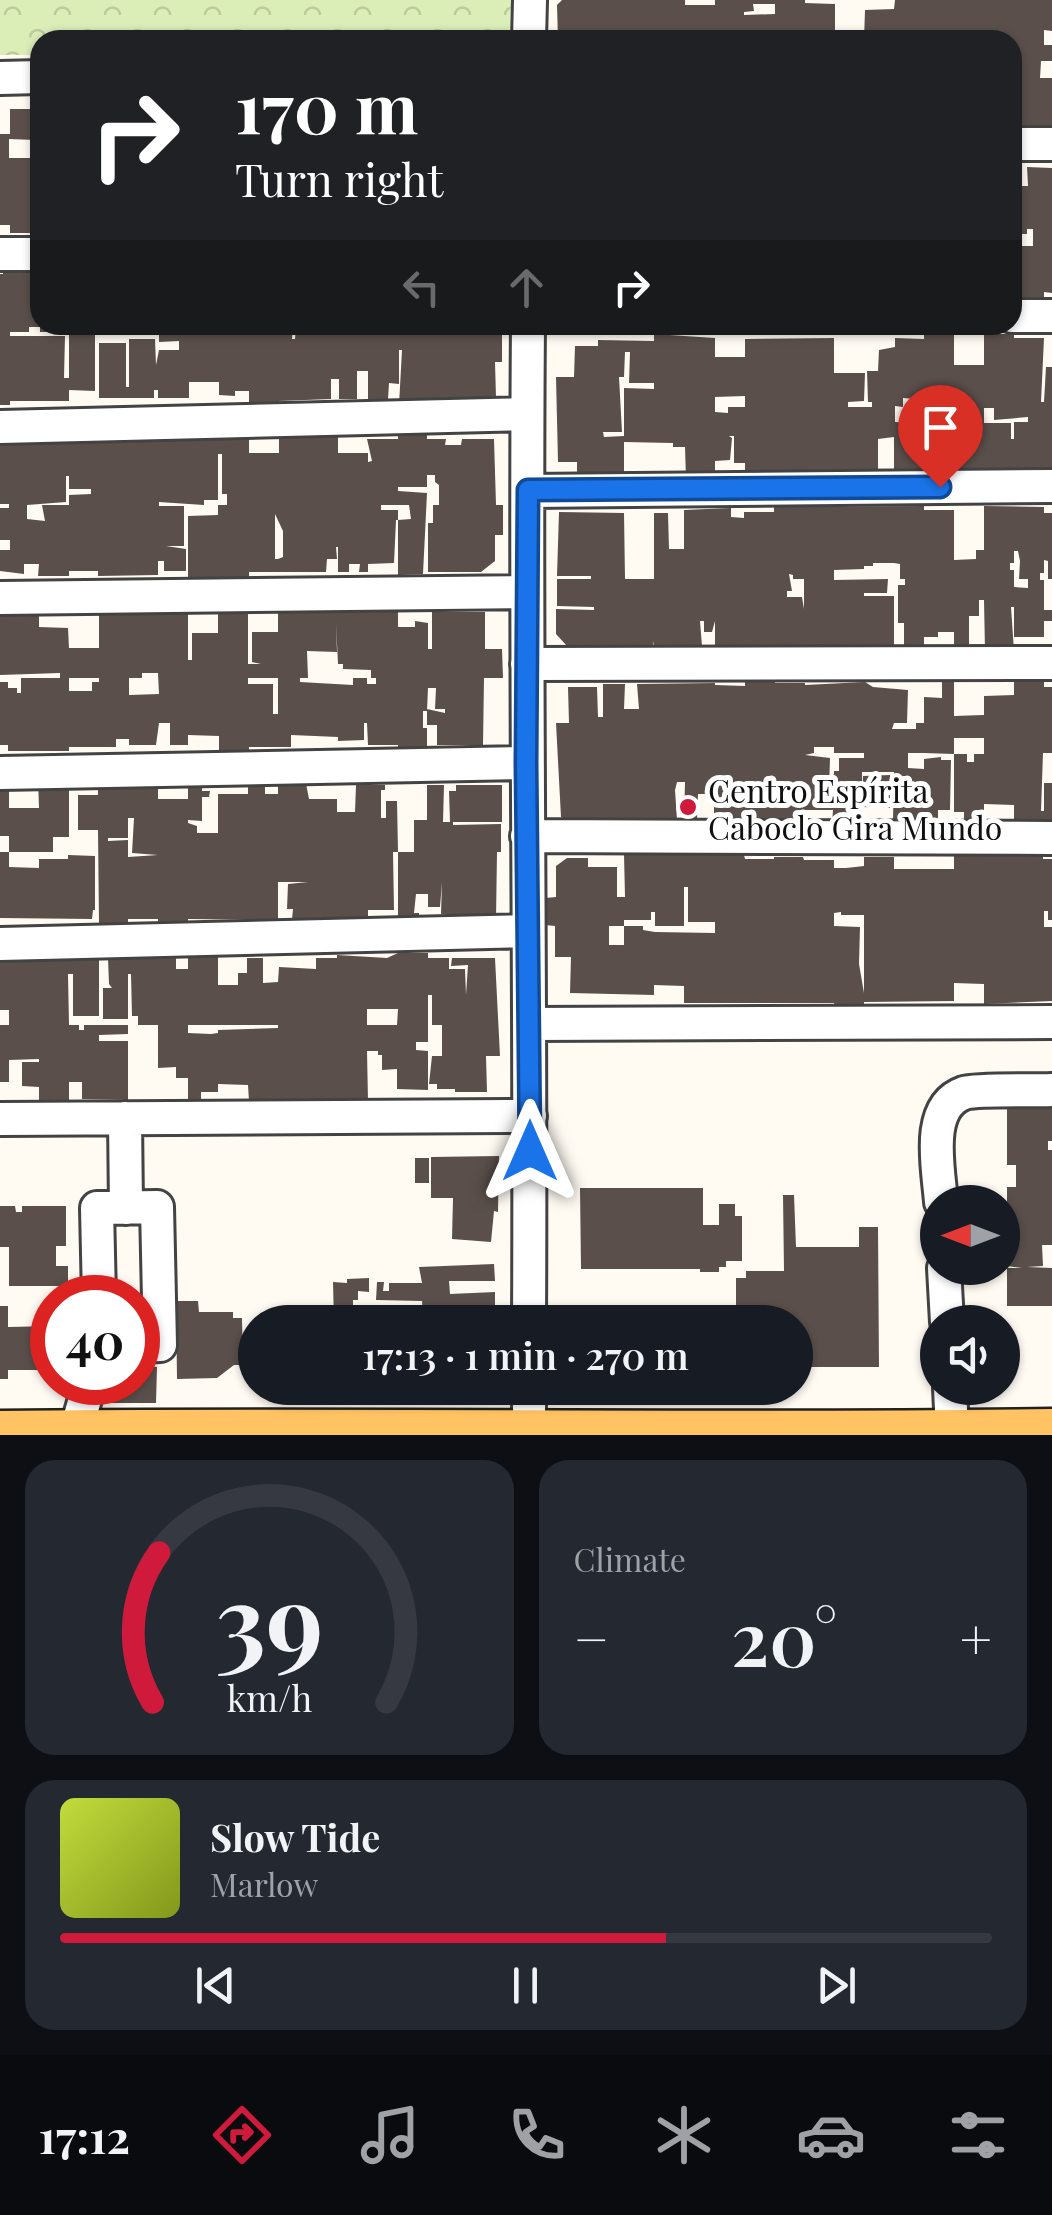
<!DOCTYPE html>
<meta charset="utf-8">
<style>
body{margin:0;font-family:"Playfair Display",serif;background:#242831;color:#f1f3f6;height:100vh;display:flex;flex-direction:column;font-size:38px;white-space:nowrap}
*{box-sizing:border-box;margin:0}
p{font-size:32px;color:#9ea1a6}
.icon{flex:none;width:55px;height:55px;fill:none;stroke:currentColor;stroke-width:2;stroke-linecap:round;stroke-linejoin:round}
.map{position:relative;height:1435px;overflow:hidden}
.side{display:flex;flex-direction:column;gap:25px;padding:25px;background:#0d0f14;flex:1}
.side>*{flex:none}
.top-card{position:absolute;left:30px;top:30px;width:992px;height:305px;border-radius:30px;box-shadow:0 2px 8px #0004;background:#202124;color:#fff;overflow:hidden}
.needle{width:65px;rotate:270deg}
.buttons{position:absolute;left:920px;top:1185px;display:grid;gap:20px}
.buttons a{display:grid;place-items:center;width:100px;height:100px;border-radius:50%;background:#171b24;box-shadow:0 2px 8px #0004;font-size:50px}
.speed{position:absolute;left:30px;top:1275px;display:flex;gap:20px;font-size:50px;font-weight:700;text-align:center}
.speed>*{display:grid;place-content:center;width:130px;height:130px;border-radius:50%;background:#171b24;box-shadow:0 2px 8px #0004;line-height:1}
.speed .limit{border:15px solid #d22;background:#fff;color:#111}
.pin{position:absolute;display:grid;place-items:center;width:85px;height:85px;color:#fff;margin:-102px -42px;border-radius:50% 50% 50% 0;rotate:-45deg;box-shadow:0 0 10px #0007}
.pin .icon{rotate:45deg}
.me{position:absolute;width:110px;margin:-55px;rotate:0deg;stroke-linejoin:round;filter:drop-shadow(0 0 8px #0008)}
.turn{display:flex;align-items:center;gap:35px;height:210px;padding:0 40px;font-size:45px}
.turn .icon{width:130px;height:130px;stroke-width:2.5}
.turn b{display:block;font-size:70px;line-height:85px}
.lanes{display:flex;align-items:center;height:95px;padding:0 40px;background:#0003;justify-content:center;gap:50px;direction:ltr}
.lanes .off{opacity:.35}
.big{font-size:75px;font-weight:600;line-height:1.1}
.side .card{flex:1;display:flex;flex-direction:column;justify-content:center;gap:15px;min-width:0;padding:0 35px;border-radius:30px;background:#242831}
.side .dial{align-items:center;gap:0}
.dial svg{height:260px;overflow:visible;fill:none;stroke:#363941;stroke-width:7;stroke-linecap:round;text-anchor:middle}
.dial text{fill:#f1f3f6;stroke:none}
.song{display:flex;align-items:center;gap:30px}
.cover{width:120px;height:120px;border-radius:15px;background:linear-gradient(135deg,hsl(70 70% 55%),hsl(70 70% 35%))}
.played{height:10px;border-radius:5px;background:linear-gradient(90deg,#cf1a3c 65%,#363941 65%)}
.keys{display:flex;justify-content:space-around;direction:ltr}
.heat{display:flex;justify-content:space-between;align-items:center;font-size:55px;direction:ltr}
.side .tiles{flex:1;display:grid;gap:25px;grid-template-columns:1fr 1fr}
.card:last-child{grid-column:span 2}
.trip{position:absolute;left:238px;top:1305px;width:575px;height:100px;border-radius:50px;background:#171b24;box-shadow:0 2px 8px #0004;font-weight:600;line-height:100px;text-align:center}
.tabs{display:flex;height:160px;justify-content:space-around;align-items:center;background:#090b0e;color:#9ea1a6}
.tabs .icon{width:70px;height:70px}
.tabs .on{color:#cf1a3c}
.tabs b{font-size:45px;color:#f1f3f6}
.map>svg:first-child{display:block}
.park{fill:url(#park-crowns)}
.building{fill:#5a4f4b;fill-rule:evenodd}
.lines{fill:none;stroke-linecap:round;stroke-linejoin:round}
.minor-casing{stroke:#434343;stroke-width:38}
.major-casing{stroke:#212121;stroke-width:45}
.minor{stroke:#fff;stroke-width:32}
.major{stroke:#ffc363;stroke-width:40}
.route-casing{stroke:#114b97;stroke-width:25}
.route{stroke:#1a73e8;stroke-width:18}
.poi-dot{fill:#cf1a3c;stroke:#fff;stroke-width:4}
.labels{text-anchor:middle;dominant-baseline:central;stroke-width:10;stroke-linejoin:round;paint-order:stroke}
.poi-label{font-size:32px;fill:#101010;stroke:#fff;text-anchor:start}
</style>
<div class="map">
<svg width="1052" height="1435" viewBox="0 0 1052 1435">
<defs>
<pattern id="park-crowns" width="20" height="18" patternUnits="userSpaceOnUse" patternTransform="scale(2.5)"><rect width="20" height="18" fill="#dceeb8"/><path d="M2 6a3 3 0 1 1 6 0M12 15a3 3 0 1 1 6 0" fill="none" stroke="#bccb9d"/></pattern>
</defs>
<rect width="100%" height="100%" fill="#fffbf3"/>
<path class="park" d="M0 0H511L510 40H40V55H0Z"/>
<path class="building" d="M562 0H685V5H715V0H805V3L835 4V40H558L557 5ZM753 4H775V14L744 15V12L754 11Z
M895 0H1052V31L1044 30V45H1052V61H1041L1040 78H1052V128H1014V108H1021V103H1012V40H864L865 10 894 9Z
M10 109H35V140L9 139V158H39L40 191H36V215H40V233H10V225H0V134H10Z
M1027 167 1052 168V293L1044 292V303H1012V246H1033V229H1027V234H1012V186H1028Z
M40 265V325H111V332L69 329V332H82L83 335H95V391L69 390V401H10V405H0V274H3V267ZM29 327H40V332H69V378H64L65 336H10V332H29Z
M119 325H189V332H218V325H249V332H252V325H293L292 339H295L296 325H360L359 332 369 333H377V325H429V332H434V325H449V332H457V325H485V332H502V362H495L496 398H430V406L399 405 402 350H399V384L389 383 388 399H368V371H357V399H339V379H331V399L279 401V405H249V391H235V396L219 395V382H189V398H158V390H154V398H99V343H126V387H129V339H155L156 365 159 350H179V341L159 342V332H119Z
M654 334 715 338V357H745V339L834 338V373H865L864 401 848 402V407H872V402H868L867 371H878L879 350 895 347V338L924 339V334H954V365H984V334H1014V338H1044L1041 402H1044L1046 367H1052V475L894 479V437L878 439V474H745V463H734V436H729L732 438 730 460 715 461V479H686L685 447H673V443L624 442V473H577V462H558L556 377H574L575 346H598V340L654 341ZM625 352H630L629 383H654V389L624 388V436L604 437 603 432H622L619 377H624ZM745 396V407H728V413L715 412V397ZM903 398 944 401V407H937L936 414H931V407H905V420H916V423L895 422V406L903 407ZM984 408H994V420L1028 417V422H1014V439H1011V423H984Z
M279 432 338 433V453H368V462L372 461 367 439H398V435L427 434V439H446L445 445H461L462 439H494L496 505H503V535H495V561L481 572H428V523H433V505H439V485L435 482V475H427V487H398V491L427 493 423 574 398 575V520H396L394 563 368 564V572H359L360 564H349V572H338V547H336L337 559H327L326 572H249V577H188V516L218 515V505H227V494H222V454H218V500H204V505L159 502V506H184V546H166L186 549V571H164V561H158V575L98 576V571H69V576H38L39 564H24V574L0 571V550H10V540H0V508H9V504H0V436L249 434V453H279ZM66 476H69V489H91V494L69 495V505H42L45 521 27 519V505L66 502ZM381 505H409L411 519 398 520V510H381ZM275 514 283 531V557L278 559H275Z
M924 506V510H954V560L976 559V550H984V506L1044 507V513H1052V579H1048V561L1044 560V573H1040V580H1044V610H1052V621H1044V637H1014V607H1011L1014 651H985L984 600H979V616H969V647H954V632H938V637H924V646H904V623H898V585H905V579H900V564L894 563H873V566H864V569L834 570V580L888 579 887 593H864V596H894V646L715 649V621L712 632H704V621H700L702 646H684V651H654V641L653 647 567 646 556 634V609L594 610V607L557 606V579H591V576H557L559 512 624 513 625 579H654V513H668L669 549H684V510L731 508V517L744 518V512H774V507ZM1014 551H1018L1020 561 1019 579H1028V588L1014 587V570H1010V563H1014ZM789 574 793 575V579H804V609L802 597H787V591H792Z
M338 605 367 606V612H398V627H415V621L428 623V649H432V612H485V649H502L503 678H484L483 745H437V725H427V709L445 713V709H435L436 688H428L427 711H423V728H427V750L398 751V745H368L367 723H364V740L338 741V737L291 735V747H249V750H219V736L188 735V745H170V723H159L156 745H129V739H116V747H69V751H8V745H0V682H8V688H17V693H21V678H60V673L0 675V607L39 612V627L68 628 69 648H99V608L188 612V660H192V633H218V612H248V664H261L252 662V632H278V612H338ZM336 623 338 664H343V669L371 670V678H376V684H367V678H353V685L300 682V678H308L307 651 337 652ZM142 673H158L159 694 129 695V678H142ZM69 678H99V682H92V691H69ZM248 678H278V714H273V684H248Z
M745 679H775V683H805V685L865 682 873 687 908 690 907 723H894L892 729H916V723H924V697L942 698V681L954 682V716L984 715V696L1014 695V682L1044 681V687H1052V753H1043L1041 811H1044V783H1052V820H1014V805L984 804V823L964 824V812H954V754L924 753H908V768L924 769V759L941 757V760H951L950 810H938V822L893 820 894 772H862V796L863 776 890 775V808L862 807 863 823 832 824 833 810H804V820H773V825L714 822V794H698L697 820H684L685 782H677L675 790 677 820H654V826H624V820H567L561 817 556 723H569L568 687H597L598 717H603V684H625L624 709H639L637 684 715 683V685L745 686ZM954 738H984V754H974V762H967V754H954ZM814 747H834V753H864V758H839V771H834L833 790H829L830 758 805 755 814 753Z
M305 778 309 799H337V812H355L356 785H385V790H381V818H386V801H397L398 852H414V820H427V785H444L443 822H450L449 791H456V785H502V822H453V825L501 824V852H497L496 919H484V914H441L442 882 440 907H428V894H416L414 913H419V919H398V852H393L394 910H368V922L292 919 293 909H287L288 884 308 882H278V920L188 919V924H158V919H128V924H99L98 830H78V795H98V785H158V799H188V785H202V791H210L209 797H202V821L188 820V823L197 826V833H218V794H248V783L265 784V794H278V784ZM128 818H134L132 853 158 855 128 857V840L108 841V838H128Z
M38 779H69V837H53V852H9V836H0V780H9V808H39Z
M0 852H9V867L39 868V859H68V855L95 856V910H93L92 919 0 918Z
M624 854 744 855 745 859H774V857H803L804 860H834V868H846L864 866V857H894V869H954V855L1043 856V859H1052V920H1048V911H1044V927H1052V1001L984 1004V984L954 983V1001L864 1002V1008L836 1009 834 1003H684V986L654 985V995L570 993 571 957H555V926L545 925V898L556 897V866L567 858H588V867H617V897H625ZM684 887H688V922H715V933L655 932 643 930V926H624V920H651V912H655V926H684ZM841 912V915H864V993L859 964 860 927 834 926V913ZM609 926H624V945H609Z
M68 953V959H99V1016H73V974H68L69 1025H79V1030H84V1025H128V1034L99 1035V1041H128V1100L82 1099V1082H69V1101H39V1087L22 1086V1062H39V1059L9 1060V1082H0V1025H9V1010H0V959Z
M398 953H428V958H449V969H465L466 995 468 965 451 966 452 958H495L500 1056H486L487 1092H455V1089H437V1084H429L432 1056H442V1025H432V995H428V1042H416V1050L428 1051V1090L397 1089V1069L382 1070V1055H378V1051H367L368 1101H249L248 1085 218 1084V1092H201V1102H188V1078H176V1067L158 1068V1025H138V1016H132L131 974H128V1019H103V988H112L109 984 108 958 158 955V958H176V969H188V957H218V985H238V973H247V958H263V983L278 982 279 967 316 969V958H337V955L387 958ZM367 1009H398L397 1025H367ZM188 1025H278V1028L218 1030V1033L211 1034 188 1033Z
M1052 1105V1141H1048V1150H1052V1245H1042L1043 1266 1027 1267 1052 1268V1306H1007V1268H1022L1007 1266V1246H1014V1226H1007V1187H1016V1165H1007V1106Z
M499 1156 498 1212 494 1211 491 1242 452 1239 453 1198H431V1157Z
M415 1158H429V1183H415Z
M580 1188H703V1225H719V1204H735V1216H742V1261H726V1267H719V1272H700V1269H581Z
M783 1195H794L796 1247H859V1227H878L879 1367H795V1322H736V1278H746V1271H784Z
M0 1206H15L16 1212H22V1206H66V1246H56V1266H68V1286H9V1247H0Z
M494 1264 495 1281H449L450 1294 495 1292V1322H407V1319L423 1318 422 1301 376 1300 377 1282H384L383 1291H389V1283H422L419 1267Z
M369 1278V1292L358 1291V1300H353V1322H334L333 1282 347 1283V1279Z
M176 1301H198L199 1312H233V1318H242L243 1365H234L217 1378 177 1379Z
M0 1306H8V1327L52 1326V1341H45V1346H52V1370H8V1379H0Z
M138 1364 157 1367 156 1403H101L100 1382H138Z"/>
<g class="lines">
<defs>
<path id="minor" d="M529 40 530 0
M0 78 40 77
M1012 144H1052
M0 254H40
M1012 316H1052
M528 325C525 658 531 990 529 1322
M0 427 527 414
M528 491 1052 486
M0 598 526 592
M527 664 1052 663
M0 773 526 763
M527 836 1052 838
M0 944 528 931
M531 1024 1052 1022
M125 1118 126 1208
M0 1119 530 1116
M941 1202C939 1171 924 1107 964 1093 978 1089 1034 1091 1052 1090
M944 1268 947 1322
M99 1298 97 1208 157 1207 160 1345 138 1346
M950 1388 952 1430
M529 1429V1388
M76 1430 90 1382"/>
<path id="major" d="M0 1431C351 1427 701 1434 1052 1429"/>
</defs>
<use href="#minor" class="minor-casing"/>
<use href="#major" class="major-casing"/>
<use href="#minor" class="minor"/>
<use href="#major" class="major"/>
</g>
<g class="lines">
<defs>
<path id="route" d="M530 1151 526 763 528 490 940 487"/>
</defs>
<use href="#route" class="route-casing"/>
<use href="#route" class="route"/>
</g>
<circle class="poi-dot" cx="688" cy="807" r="10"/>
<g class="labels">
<g class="poi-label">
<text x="708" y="789">Centro Espírita<tspan x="708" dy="37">Caboclo Gira Mundo</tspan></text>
</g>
</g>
</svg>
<div class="buttons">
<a><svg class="needle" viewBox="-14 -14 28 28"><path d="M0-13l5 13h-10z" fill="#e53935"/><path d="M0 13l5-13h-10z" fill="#9ea1a6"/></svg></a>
<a><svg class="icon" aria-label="sound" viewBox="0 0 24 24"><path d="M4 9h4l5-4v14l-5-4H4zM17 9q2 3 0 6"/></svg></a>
</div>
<div class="speed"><div class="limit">40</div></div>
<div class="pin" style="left:940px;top:487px;background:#d93025"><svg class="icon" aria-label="arrive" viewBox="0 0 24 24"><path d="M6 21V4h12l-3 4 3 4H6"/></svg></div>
<svg class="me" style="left:530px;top:1151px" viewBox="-20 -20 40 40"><path d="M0-17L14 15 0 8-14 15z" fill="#1a73e8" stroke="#fff" stroke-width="4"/></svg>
<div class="trip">17:13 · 1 min · 270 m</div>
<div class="top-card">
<div class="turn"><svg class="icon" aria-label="right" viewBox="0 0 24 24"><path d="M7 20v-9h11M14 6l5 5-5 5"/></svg><div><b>170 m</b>Turn right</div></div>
<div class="lanes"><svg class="icon off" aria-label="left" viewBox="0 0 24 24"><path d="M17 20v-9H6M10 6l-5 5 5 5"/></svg><svg class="icon off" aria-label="ahead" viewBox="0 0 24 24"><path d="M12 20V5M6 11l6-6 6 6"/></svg><svg class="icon" aria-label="right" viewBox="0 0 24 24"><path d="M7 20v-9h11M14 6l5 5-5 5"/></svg></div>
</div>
</div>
<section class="side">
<div class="tiles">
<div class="card dial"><svg viewBox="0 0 100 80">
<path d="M14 69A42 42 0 1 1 86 69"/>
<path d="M14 69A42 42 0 0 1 16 23" stroke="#cf1a3c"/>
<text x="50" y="56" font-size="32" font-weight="700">39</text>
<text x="50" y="72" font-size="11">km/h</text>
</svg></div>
<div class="card"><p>Climate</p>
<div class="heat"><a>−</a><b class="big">20°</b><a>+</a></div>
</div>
<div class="card">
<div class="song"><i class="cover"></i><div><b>Slow Tide</b><p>Marlow</p></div></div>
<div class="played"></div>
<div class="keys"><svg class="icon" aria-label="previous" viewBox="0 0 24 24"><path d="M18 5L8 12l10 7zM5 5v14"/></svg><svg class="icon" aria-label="pause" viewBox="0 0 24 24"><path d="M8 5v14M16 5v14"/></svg><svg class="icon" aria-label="next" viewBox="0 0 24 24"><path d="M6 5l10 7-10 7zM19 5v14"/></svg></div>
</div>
</div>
</section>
<nav class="tabs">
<b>17:12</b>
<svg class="icon on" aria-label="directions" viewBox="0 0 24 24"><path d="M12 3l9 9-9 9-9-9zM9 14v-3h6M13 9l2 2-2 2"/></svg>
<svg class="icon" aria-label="music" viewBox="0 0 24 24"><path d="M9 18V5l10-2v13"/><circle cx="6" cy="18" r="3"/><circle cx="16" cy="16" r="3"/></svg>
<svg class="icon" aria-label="phone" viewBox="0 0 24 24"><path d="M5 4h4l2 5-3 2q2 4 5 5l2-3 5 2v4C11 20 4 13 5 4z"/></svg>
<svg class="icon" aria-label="climate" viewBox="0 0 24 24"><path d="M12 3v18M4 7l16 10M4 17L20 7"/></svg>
<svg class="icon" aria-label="car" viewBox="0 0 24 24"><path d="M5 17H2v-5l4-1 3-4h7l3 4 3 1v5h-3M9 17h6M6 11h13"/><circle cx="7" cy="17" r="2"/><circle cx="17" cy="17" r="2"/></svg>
<svg class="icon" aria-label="filters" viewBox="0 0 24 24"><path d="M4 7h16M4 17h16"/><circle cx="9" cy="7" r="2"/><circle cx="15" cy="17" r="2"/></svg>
</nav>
